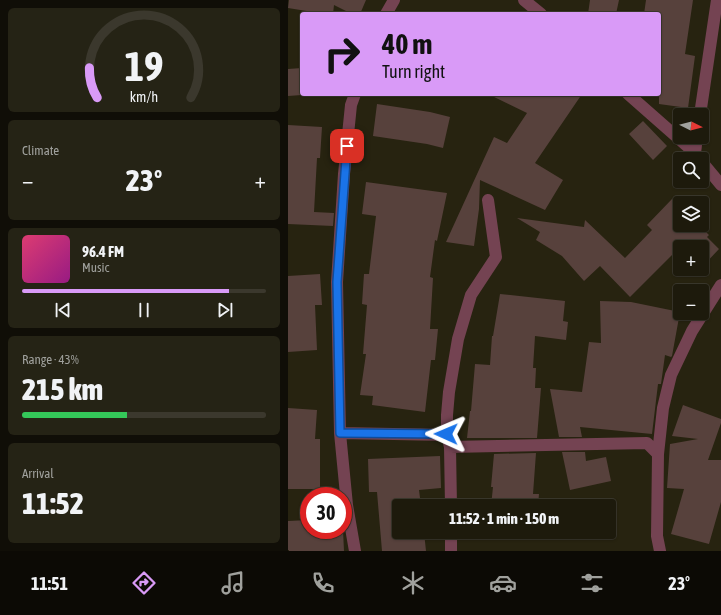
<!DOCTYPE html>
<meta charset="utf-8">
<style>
body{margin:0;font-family:"Asap Condensed",sans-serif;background:#252315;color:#f1f3f6;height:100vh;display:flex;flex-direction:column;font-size:15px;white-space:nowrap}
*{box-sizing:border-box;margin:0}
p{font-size:13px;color:#a0a19d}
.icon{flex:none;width:22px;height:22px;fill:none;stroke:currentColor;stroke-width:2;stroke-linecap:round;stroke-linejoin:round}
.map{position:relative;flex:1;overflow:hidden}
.panel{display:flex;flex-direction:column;gap:8px;padding:8px;background:#100e07;width:288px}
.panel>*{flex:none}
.top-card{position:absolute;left:12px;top:12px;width:361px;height:84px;border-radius:4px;box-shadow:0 1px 3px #0004,0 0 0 1px #3b382d;background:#d99af7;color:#111;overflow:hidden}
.needle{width:26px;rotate:96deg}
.buttons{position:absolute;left:385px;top:108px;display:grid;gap:8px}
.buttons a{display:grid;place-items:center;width:36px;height:36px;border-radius:4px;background:#1d1a0c;box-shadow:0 1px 3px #0004,0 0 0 1px #3b382d;font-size:20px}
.speed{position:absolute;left:12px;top:487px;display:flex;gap:8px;font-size:20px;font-weight:700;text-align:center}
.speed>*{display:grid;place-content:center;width:52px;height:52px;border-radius:50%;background:#1d1a0c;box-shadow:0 1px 3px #0004,0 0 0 1px #3b382d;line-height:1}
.speed .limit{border:6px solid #d22;background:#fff;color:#111}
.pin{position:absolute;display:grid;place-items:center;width:34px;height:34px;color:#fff;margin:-17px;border-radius:8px;box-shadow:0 2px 6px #0006}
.me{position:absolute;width:44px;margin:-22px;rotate:271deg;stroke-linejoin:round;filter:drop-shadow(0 0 3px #0008)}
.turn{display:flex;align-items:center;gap:14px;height:84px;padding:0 16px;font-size:18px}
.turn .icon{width:52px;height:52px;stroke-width:2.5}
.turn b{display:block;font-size:28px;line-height:34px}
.big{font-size:30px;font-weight:800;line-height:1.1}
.panel .widget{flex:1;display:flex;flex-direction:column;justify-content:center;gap:6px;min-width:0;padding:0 14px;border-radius:6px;background:#252315}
.panel .dial{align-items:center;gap:0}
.dial svg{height:104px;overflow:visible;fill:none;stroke:#3b382d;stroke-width:7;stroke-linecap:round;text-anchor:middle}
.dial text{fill:#f1f3f6;stroke:none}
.song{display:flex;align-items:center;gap:12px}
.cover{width:48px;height:48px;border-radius:6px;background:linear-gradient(135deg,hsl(340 70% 55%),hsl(310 70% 35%))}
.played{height:4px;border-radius:2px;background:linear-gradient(90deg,#d99af7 85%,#3b382d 85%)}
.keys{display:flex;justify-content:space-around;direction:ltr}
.heat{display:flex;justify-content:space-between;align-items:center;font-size:22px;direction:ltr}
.charge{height:6px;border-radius:3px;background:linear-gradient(90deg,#34c759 43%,#3b382d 0)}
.trip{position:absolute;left:104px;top:499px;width:224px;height:40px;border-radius:4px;background:#1d1a0c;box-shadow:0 1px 3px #0004,0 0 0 1px #3b382d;font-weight:800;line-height:40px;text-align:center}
.menu{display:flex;height:64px;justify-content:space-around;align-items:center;background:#0c0a05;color:#a0a19d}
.menu .icon{width:28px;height:28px}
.menu .on{color:#d99af7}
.menu b{font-size:18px;color:#f1f3f6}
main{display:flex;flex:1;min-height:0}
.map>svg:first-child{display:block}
.building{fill:#57413c}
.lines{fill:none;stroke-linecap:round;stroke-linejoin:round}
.minor{stroke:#744352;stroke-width:12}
.route-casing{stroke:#114b97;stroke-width:10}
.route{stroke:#1a73e8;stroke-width:7}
</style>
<main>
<section class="panel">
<div class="widget dial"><svg viewBox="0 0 100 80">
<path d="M14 69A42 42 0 1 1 86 69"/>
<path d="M14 69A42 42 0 0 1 8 46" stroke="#d99af7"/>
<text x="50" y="56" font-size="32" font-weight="700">19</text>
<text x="50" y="72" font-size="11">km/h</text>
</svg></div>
<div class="widget"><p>Climate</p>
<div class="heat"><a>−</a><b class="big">23°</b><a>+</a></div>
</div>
<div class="widget">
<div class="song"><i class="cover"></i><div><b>96.4 FM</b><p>Music</p></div></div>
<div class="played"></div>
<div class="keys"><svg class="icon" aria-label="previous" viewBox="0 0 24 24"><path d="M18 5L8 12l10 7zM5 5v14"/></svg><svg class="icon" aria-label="pause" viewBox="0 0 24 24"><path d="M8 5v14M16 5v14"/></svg><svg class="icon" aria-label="next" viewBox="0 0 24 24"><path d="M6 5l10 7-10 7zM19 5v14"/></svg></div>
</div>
<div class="widget"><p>Range · 43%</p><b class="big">215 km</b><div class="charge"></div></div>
<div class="widget"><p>Arrival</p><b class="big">11:52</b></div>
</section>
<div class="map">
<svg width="433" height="551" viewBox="0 0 433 551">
<rect width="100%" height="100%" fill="#272310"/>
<path class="building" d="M1 0H78L72 14H64L46 5 45 14H37L0 8Z
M302 0H331L328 14H300Z
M358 0H405L397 54 407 56 400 108 371 104V14H356Z
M14 68V95L0 96V69Z
M200 94H294L247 163 275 180 257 210 192 180 191 209 186 246 158 242 206 137 219 143 239 113Z
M89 104 142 112 162 117 155 148 139 144 85 136Z
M355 121 379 146 365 160 341 134Z
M0 125 34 127 32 158H29L26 212 46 213 45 226 0 224Z
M78 182 159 193 149 241 147 240 142 277 145 278 142 329H150L147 360H143L137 412 84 405 85 396 72 395 78 354H75L79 305 74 304 76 274H81L88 216 74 214Z
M384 199 392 207V225H411L421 235 419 237 431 249 414 267V247H392V257L387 252 342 297 312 266 296 281 274 256 248 240 252 232 229 218 296 227 297 220 337 258 364 230 359 225Z
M32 274 34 305H27L29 350 0 352V276Z
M212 294 277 301 275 321 280 322 278 340 247 336 245 368H248L247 388H253L249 438H179L182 411H183L187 364 202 365 204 336H205Z
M312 301 343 302 392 312 384 356 383 357 377 355 373 384H370L364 434 292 427 294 437H271L262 389 294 392 301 342 313 343Z
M395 405 433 419V423L420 460H433V502L421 544 383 534 396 489 379 488 382 444 410 439 384 436Z
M0 408 29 410 27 439H32V489H0Z
M274 452H297L298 461 318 457 323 481 282 490Z
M248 453 245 494H251L250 506H203L205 487H203L206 454Z
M152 456 153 488 131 490 133 506H111V532H136L138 551H94L89 492H81L80 459Z
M21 520V530H55L56 551H1V550H0V521Z
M202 532H248V540L201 536Z"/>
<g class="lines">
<path class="minor" d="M236 0 253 14
M98 14 106 0
M67 94 63 105 56 174 49 282 52 433 59 505 67 551
M340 94 407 153 412 159
M412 115 429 0
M407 153 409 137
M414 162 433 185
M52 433 159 435
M162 447 359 443 370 454
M163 506 162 447 159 435V415L161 392 170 339 183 295 208 257 200 200
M163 532V551
M372 551 369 536 370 454 375 408 383 375 404 331 433 285"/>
</g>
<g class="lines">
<defs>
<path id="route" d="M59 146 49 282 52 433 158 434"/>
</defs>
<use href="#route" class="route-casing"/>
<use href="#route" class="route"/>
</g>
</svg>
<div class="buttons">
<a><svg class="needle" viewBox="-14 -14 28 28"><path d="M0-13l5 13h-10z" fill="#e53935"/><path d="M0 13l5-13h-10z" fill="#a0a19d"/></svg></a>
<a><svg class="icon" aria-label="search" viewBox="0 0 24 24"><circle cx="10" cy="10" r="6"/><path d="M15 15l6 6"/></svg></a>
<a><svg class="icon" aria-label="layers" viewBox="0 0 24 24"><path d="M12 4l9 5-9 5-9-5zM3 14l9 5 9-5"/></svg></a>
<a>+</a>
<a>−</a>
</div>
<div class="speed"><div class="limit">30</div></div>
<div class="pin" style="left:59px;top:146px;background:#d93025"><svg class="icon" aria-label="arrive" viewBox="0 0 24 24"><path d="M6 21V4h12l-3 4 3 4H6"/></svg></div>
<svg class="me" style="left:158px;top:434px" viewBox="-20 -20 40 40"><path d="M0-17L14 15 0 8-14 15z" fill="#1a73e8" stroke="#fff" stroke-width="4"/></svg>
<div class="trip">11:52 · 1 min · 150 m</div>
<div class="top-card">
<div class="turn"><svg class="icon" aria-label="right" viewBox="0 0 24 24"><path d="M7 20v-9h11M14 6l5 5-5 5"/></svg><div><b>40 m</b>Turn right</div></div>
</div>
</div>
</main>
<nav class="menu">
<b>11:51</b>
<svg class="icon on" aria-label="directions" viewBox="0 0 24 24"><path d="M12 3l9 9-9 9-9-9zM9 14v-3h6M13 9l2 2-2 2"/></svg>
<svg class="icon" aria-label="music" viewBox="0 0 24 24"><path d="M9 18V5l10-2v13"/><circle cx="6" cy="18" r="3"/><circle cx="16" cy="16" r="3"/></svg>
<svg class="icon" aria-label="phone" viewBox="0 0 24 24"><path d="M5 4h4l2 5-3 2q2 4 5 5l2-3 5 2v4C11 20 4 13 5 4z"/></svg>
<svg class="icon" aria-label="climate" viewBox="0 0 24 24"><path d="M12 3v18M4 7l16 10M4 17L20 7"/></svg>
<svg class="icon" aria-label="car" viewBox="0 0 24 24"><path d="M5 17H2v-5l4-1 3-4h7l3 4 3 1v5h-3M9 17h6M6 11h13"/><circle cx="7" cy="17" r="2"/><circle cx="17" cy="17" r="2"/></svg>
<svg class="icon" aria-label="filters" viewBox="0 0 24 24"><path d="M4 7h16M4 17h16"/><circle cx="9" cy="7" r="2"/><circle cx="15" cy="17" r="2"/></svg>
<b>23°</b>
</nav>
